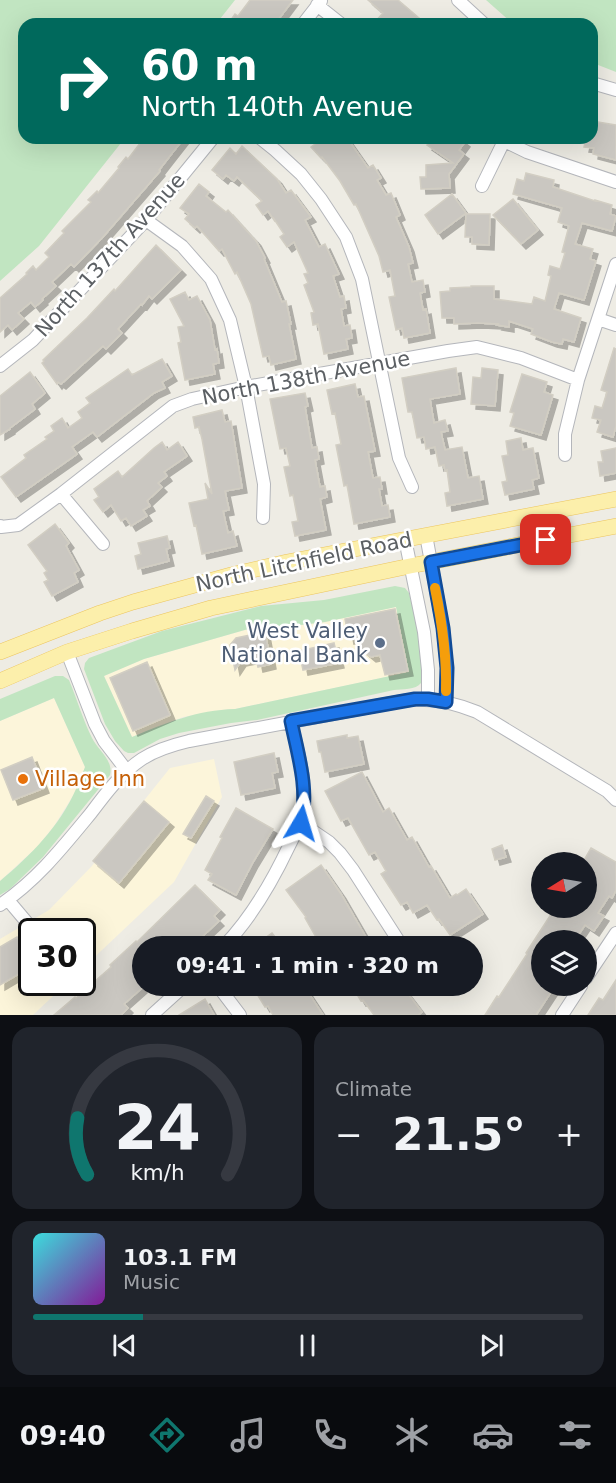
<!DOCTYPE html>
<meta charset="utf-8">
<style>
body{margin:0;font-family:"DejaVu Sans",sans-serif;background:#20242c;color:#f1f3f6;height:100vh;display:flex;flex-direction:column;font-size:22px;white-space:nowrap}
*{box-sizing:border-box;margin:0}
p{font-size:20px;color:#9ea1a6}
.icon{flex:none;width:33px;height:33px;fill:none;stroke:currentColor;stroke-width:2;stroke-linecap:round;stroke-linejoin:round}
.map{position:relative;height:1015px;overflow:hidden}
.details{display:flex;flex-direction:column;gap:12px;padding:12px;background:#0d0f14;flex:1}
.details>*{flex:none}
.top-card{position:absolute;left:18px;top:18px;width:580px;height:126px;border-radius:18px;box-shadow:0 6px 24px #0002;background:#00695c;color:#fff;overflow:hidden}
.needle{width:39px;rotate:259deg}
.buttons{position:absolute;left:531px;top:852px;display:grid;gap:12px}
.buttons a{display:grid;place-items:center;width:66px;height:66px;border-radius:50%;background:#171b24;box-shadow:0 6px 24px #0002;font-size:30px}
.speed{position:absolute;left:18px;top:918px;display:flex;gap:12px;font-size:30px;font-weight:700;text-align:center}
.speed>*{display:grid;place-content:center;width:78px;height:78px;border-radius:50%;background:#171b24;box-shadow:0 6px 24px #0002;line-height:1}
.speed .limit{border:3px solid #111;border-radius:9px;background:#fff;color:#111}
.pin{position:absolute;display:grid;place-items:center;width:51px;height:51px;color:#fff;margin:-26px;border-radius:12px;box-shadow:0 3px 9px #0006}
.me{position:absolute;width:66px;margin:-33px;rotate:7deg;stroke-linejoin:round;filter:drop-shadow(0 0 4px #0008)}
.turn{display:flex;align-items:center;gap:21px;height:126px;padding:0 24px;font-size:27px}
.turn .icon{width:78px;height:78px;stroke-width:2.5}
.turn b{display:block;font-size:42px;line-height:51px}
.big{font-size:45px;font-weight:700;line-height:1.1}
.details .tile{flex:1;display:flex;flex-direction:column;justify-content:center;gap:9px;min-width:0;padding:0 21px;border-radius:18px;background:#20242c}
.details .dial{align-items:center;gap:0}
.dial svg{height:156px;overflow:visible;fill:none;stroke:#363941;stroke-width:7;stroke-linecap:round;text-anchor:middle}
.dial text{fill:#f1f3f6;stroke:none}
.song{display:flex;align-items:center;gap:18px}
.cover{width:72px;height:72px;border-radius:9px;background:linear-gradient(135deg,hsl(180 70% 55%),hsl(290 70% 35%))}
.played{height:6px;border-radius:3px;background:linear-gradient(90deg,#0f766e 20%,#363941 20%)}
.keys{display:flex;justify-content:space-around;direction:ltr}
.heat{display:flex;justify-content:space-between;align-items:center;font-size:33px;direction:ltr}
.details .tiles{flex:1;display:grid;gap:12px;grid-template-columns:1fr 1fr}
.tile:last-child{grid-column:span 2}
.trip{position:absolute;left:132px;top:936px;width:351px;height:60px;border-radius:30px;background:#171b24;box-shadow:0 6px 24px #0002;font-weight:700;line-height:60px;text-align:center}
.dock{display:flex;height:96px;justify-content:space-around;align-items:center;background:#090b0e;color:#9ea1a6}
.dock .icon{width:42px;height:42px}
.dock .active{color:#0f766e}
.dock b{font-size:27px;color:#f1f3f6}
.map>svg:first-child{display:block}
.commercial{fill:#fcf5da}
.green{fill:#c1e5c1;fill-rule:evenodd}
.building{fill:#cac7c1;stroke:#d2cec3;stroke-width:1.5;filter:url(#shadow)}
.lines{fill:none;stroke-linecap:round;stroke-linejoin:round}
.minor-casing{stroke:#b4b6bb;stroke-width:14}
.major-casing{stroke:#ecc55f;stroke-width:16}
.minor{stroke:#fff;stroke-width:12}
.major{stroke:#fcefab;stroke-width:15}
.route-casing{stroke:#114b97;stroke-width:15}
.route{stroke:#1a73e8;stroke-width:10}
.slow{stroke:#f59e0b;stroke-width:10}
.service-dot{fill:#5c6f8a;stroke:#fff;stroke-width:2}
.food-dot{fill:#e8710a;stroke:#fff;stroke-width:2}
.labels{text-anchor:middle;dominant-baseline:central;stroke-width:5;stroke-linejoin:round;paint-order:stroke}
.street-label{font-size:21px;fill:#5c6064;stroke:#fff}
.service-label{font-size:21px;fill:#4e5e75;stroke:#fff;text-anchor:end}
.food-label{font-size:21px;fill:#c56008;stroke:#fff;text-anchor:start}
</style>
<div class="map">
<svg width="616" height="1015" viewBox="0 0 616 1015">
<defs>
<filter id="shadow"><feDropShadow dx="5" dy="5" stdDeviation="0" flood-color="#0004"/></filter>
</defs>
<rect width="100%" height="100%" fill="#eeece4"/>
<path class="commercial" d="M396 607 410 672 235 709 222 710 183 717 132 737 104 676 144 659 262 625 268 629 325 622Z
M54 698 85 767 76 791 54 826 37 847 0 881V721Z
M214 759 222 797 174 882 83 968 82 932H32V982L67 983 33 1015H0V939L49 910 91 867 170 768Z"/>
<path class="green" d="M0 0H235L216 24H24V138H125L39 246 0 281Z
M486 0H616V72L593 63 592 24H513Z
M395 586 405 588 409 593C413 610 429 671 421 683 416 690 402 689 394 690L257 720 231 723 179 733 160 739 134 753H128L124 751 115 741 105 724 84 669 85 663 89 658 162 631 261 606 324 600ZM396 607 409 672 235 709C197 710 166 723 132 737L104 676 144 659 262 625 268 629 325 622Z
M55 676H63L69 680C77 699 83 720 92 738 98 750 114 761 110 775L43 857 10 889 0 895V881C30 856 60 826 76 789 80 782 82 774 85 767L54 698 0 721V699Z"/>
<path class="building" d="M250 0H293L275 24H228L235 14 238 16Z
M368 0H398L426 24H373L383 13Z
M592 121 616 125V160L593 154 594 148 584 147 586 138H592Z
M144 138H184L159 170 160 171 103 237 74 267 71 264 52 282 56 286 42 299 43 300 35 307 31 302 18 313 24 319 12 330 8 325 0 332V298L27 274 26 273 33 266 36 270 49 257 45 253 64 233 62 231 91 202 88 200 97 191 98 193 119 168 118 167 126 157 128 159Z
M309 138H347L368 168 373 165 381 178 377 180 386 195 391 193 400 215 396 217 409 247 413 263 408 264 412 282 423 280 425 292 420 293 423 310 426 309 430 333 404 338 402 328 396 330 389 297 395 296 390 270 383 272 379 256 356 204 354 205 340 181 322 157 321 158 311 147 315 144Z
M432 138H460L465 142 459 150 464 154 449 174 450 188 421 189 420 177H426V165L453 163 427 145Z
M242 146 277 179 286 193 291 190 311 217 305 220 319 247 325 244 339 274 333 276 340 297 344 296 346 308 341 309 344 326 350 325 352 338 346 339 348 349 324 354 318 324 313 325 311 313 314 312 304 285 308 283 304 274 308 273 294 242 287 247 280 237 284 234 274 219V220L268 211 263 215 256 205 262 201 237 177 234 181 226 175 223 179 212 170 230 148 236 154Z
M526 173 554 180 553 187 595 201V200L612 205 610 214 616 216 612 231 582 223 575 244 593 249 590 259 596 261 584 300 559 293 554 309 581 318 574 342 563 339 562 344 552 342 531 334 533 329 509 321V327L497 325 498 324 478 323 454 324V318H442L440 292 450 291V288L471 287V286H494V299L532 304 534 297 545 301 551 276 548 275 550 266 560 269 565 253 562 252 569 226 558 222 562 208 513 194 517 179 524 181Z
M199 184 209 192 206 196 226 212 228 210 256 241 265 258 264 259 282 302 286 301 291 324H289L296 359 271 365 269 356 263 357 251 304 237 272 235 274 222 249 219 251 197 226 195 228 185 219 189 214 180 208Z
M452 194 466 213 438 234 425 215Z
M513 199 538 230 521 244 493 215Z
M466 214H490L489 245 472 244V237H465Z
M156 245 181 270 152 299 149 296 142 305 141 304 118 329 122 333 106 349 103 346 61 384 58 382 57 384 42 363 44 361 43 360 87 318 114 289 115 291Z
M185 292 189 300 197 296 210 320 215 350 217 349 219 363 213 364 215 374 185 380 178 343 181 342 178 327 184 326 170 299Z
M614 348 616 349V426L613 437 597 432 601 420 592 418 595 406 602 408 607 392 601 390Z
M162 359 172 376 162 382 165 388 154 393 97 437 93 432 72 447 77 454 16 497 1 477 26 458 24 455 47 439 45 437 54 431 51 426 62 418 68 428 82 418 78 412 90 403 86 398 128 369 132 375Z
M456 368 460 394 430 399 434 423 445 420 448 431 441 432 445 450 462 447 468 478 479 476 483 499 447 506 445 493 450 492 447 470 445 471 444 465 439 466 435 447 426 449 424 437 417 438 412 412H408L402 378Z
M482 368 498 370 495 406 471 404 473 377 481 378Z
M30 372 45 393 32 404 35 409 10 428V429L0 435V396Z
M522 374 547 382 544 392 553 395 541 435 510 426 514 413 510 412Z
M355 384 358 397 364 396 375 451 368 452 373 478 380 477 382 489H379L382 506 388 505 390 517 354 524 347 485 344 486 336 445 341 444 335 413 332 414 327 390Z
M305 393 308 406 305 407 312 448 317 447 319 459 315 460 320 487 325 486 327 497 320 499 326 530 295 536 292 522 298 521 293 495 290 496 284 467 290 466 286 448 280 449 270 399Z
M222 410 225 422 231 421 242 488 225 491 229 510 223 511 228 533 233 531 237 546 202 554 196 525 194 526 189 503 208 499 205 483 212 494 202 439 199 427 195 428 193 417Z
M521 438 523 450 533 448 539 478 532 480 534 489 505 495 502 482 507 481 502 456 508 455 506 441Z
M162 442 167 450 178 442 187 456 164 472 167 476 158 483 162 487 147 501 150 506 143 510 147 516 131 526 126 518 121 521 111 505 103 512 94 500 99 497 94 489 118 471 122 477 154 448Z
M616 448V473L600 476 598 462H603L601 451Z
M55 524 69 543 66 546 79 570 74 573 78 582 52 596 44 582 48 580 44 573 47 571 28 545Z
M167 536 170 548 166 549 169 561 138 569 135 556 141 554 138 543Z
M395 609 408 671 385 675 380 655 371 657 359 647 357 637 349 639 345 619Z
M265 632 271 664 258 667 256 658 241 661 235 670 230 645 236 638Z
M334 643 339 663 303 670 299 651Z
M147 662 170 715 133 731 110 678Z
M347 735V738L358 736 364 764 325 772 321 752H319L317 741Z
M274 753 278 772 272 773 275 788 241 795 234 762Z
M32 757 44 788 13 800 1 770Z
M362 772 383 812 389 808 407 840 412 837 429 867 431 866 450 898 456 894 457 895 466 889 483 914 450 935 439 919 437 920 427 905 413 913 407 902 401 905 381 874 386 871 375 852 369 855 348 818 341 821 325 791Z
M206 796 214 801 191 838 183 834Z
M144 801 169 822 119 883 93 861Z
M236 808 273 829 253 862 236 895 208 880 212 874 205 870 222 838 220 837Z
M502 845 506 857 495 860 492 849Z
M591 848 616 862V890L612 898 609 896 598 913 604 916 594 931 585 925 575 940H542V986H555L536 1015H485L497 996 499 997 527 954 526 953 555 908H586V862H583Z
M321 865 341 894 371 946H321L305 918 306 917 286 890Z
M195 885 220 910 214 916 219 921 192 946H142V988L124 1004 128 1008 121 1015H54L75 997 76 998 111 967 110 965 136 941 137 942Z
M272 933 282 946H254Z
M17 937 32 962V966L0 985V947Z
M616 980V1015H588L599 998 603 1000Z
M271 986H304L323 1015H273L268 1006 265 1007 257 994Z
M352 986H402L422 1012 418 1015H374L363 1000 361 1001Z
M205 999 214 1015H179Z"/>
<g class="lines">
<defs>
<path id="minor" d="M458 0 484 24
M317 5 341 24
M303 24 321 1
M592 83 616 90
M260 138 275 150 301 174 321 199 346 237 362 279 399 458 412 487
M498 138 527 152 616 182
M482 186 504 141
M146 220 182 246 211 279 230 320 246 387 264 484 263 518
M598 319 616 325
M0 366 33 340 146 220 213 138
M565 455V434L578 380 616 264
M61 494 103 544
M0 526 1 527 18 525 61 494 173 406 192 399 246 387 448 351 477 347 521 358 578 380
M426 535 443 628 447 668 446 702
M405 539 424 632 428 670V699
M67 652 95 724 104 741 127 771
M301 823 329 842 340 853 353 870 398 940 407 946
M8 900 35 932
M0 905C37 880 63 847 91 813 106 793 121 773 142 759 156 750 172 745 189 741L402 701C428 697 453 702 477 712L607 791 616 800
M224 946C252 917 272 882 289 846 296 832 303 819 304 803 306 777 296 746 291 721
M586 978 616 933
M218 986 240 1015
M152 1015 184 986
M562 1015 581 986"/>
<path id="major" d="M0 652 100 613 133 602 231 575 287 562 616 499
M0 681 67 652 132 631 211 608 410 566 616 526"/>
</defs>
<use href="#minor" class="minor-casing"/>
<use href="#major" class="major-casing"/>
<use href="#minor" class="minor"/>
<use href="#major" class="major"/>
</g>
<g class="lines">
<defs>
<path id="route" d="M301 823C309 789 298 755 291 721L415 699H428L446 702 447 668 443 628 431 562 546 540"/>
</defs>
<use href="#route" class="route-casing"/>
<use href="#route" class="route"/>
<path class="slow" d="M435 588C442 622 447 656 446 691"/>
</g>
<circle class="service-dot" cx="380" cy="643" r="6"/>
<circle class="food-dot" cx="23" cy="779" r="6"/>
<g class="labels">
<g class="street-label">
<text transform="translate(110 255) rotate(-48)">North 137th Avenue</text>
<text transform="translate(306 378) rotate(-11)">North 138th Avenue</text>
<text transform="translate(304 562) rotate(-12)">North Litchfield Road</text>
</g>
<g class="service-label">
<text x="368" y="631">West Valley<tspan x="368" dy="24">National Bank</tspan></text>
</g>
<g class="food-label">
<text x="35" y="779">Village Inn</text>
</g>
</g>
</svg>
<div class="buttons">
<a><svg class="needle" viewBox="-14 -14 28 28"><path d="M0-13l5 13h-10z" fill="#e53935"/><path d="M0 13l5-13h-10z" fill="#9ea1a6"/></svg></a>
<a><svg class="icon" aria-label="layers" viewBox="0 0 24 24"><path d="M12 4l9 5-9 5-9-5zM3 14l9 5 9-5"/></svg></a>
</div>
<div class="speed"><div class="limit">30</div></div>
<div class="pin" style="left:546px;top:540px;background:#d93025"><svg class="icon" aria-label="arrive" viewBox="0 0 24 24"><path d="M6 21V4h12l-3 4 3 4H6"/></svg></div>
<svg class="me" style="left:301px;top:823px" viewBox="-20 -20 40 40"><path d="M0-17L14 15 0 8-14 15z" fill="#1a73e8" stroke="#fff" stroke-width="4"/></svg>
<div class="trip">09:41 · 1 min · 320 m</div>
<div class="top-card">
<div class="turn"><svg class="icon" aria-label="right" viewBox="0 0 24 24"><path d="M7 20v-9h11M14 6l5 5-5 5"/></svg><div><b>60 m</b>North 140th Avenue</div></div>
</div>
</div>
<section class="details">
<div class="tiles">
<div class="tile dial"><svg viewBox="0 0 100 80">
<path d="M14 69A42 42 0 1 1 86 69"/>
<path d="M14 69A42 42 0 0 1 9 40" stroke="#0f766e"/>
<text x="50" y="56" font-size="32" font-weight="700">24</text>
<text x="50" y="72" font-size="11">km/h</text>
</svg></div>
<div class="tile"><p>Climate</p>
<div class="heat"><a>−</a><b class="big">21.5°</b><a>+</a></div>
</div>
<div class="tile">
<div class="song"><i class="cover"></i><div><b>103.1 FM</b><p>Music</p></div></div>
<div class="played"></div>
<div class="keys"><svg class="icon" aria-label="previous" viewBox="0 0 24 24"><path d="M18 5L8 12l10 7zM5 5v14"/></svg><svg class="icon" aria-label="pause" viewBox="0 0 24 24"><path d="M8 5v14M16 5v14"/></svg><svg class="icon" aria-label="next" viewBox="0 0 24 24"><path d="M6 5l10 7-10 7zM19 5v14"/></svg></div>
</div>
</div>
</section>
<nav class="dock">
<b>09:40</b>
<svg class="icon active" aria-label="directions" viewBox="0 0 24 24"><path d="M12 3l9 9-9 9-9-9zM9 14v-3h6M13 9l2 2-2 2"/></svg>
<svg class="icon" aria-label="music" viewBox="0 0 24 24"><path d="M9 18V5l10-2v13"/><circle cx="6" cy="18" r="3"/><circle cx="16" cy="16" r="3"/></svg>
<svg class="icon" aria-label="phone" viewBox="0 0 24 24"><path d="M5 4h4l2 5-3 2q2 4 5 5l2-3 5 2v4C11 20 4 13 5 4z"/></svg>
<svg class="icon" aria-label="climate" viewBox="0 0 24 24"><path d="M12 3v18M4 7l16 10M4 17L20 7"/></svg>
<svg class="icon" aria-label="car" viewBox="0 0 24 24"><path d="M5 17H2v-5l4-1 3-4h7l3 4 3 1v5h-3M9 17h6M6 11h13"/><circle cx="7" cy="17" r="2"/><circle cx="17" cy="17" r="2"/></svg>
<svg class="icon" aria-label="filters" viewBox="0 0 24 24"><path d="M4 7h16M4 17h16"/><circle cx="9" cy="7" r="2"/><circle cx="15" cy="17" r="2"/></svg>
</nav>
